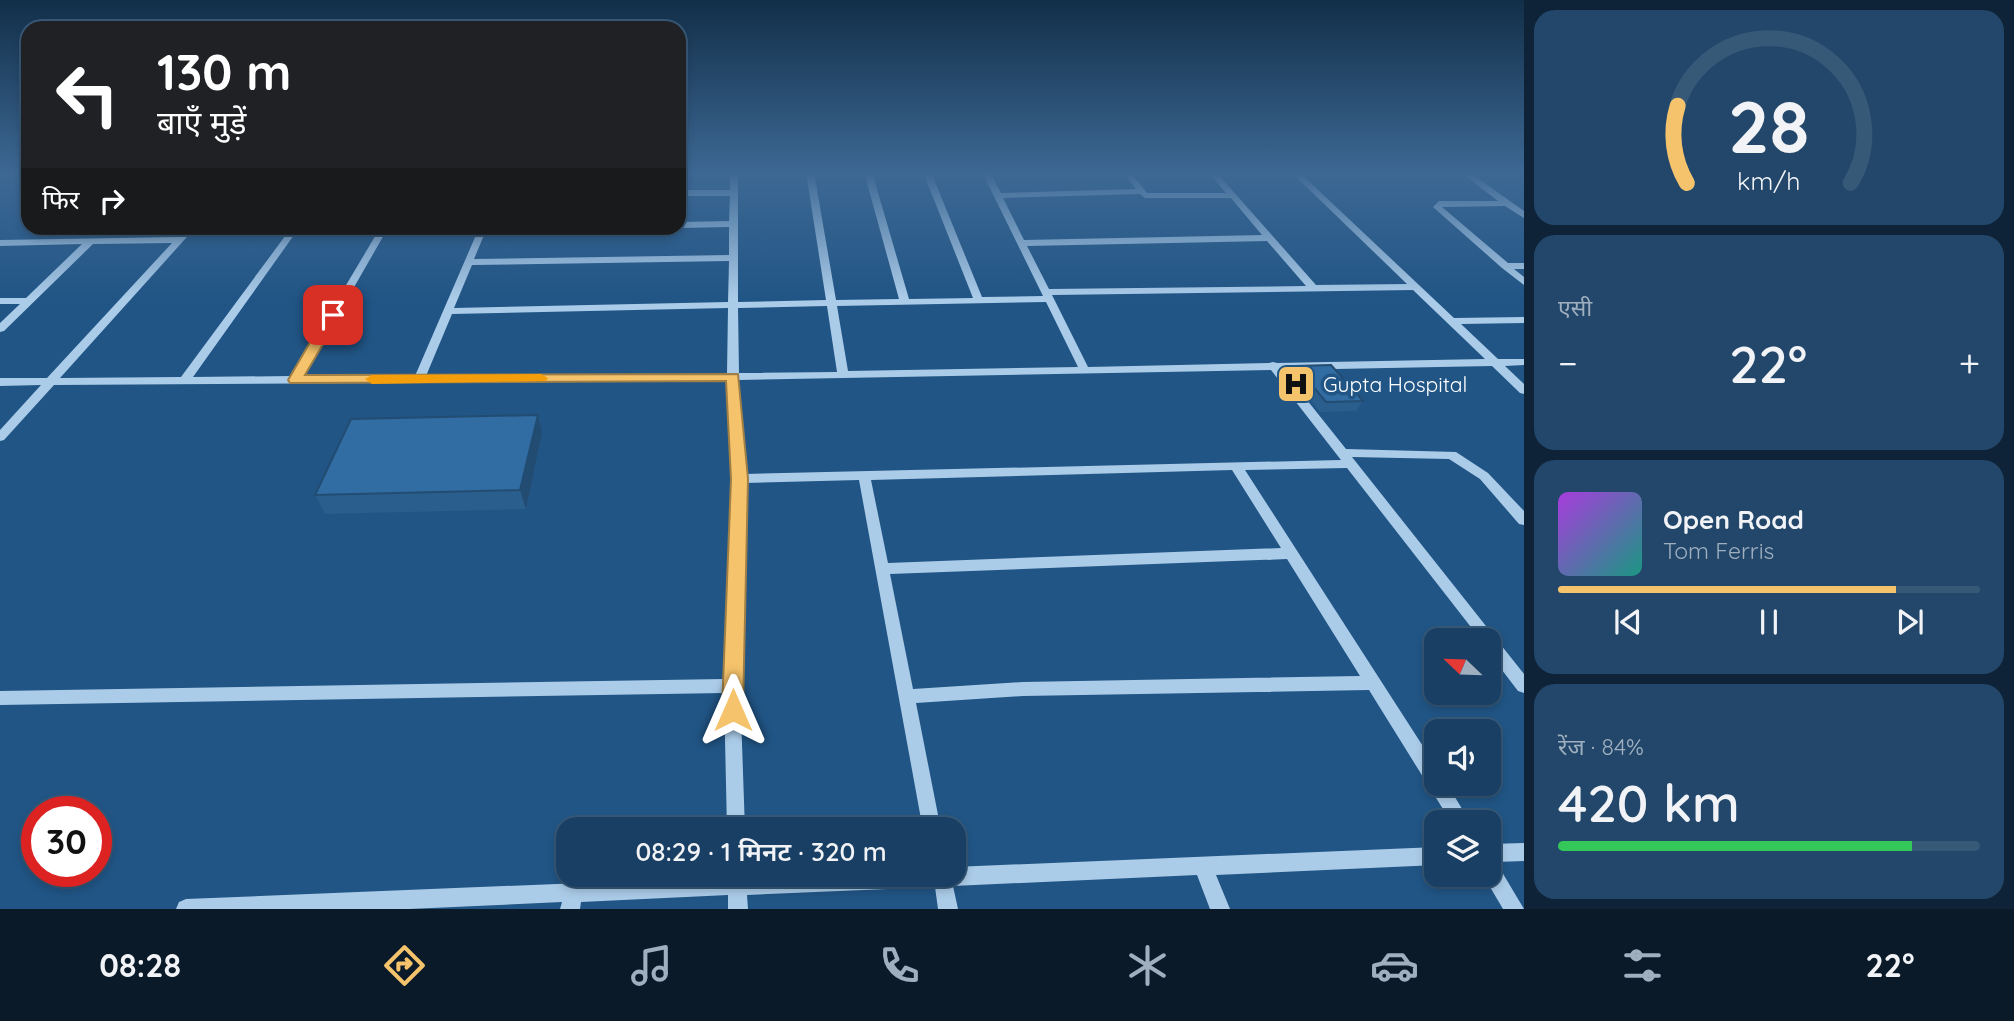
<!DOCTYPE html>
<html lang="hi">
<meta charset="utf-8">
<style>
body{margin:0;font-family:Quicksand,"Noto Sans Devanagari",sans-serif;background:#22476a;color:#f1f3f6;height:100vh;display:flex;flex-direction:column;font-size:26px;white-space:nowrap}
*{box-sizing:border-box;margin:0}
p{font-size:23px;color:#9fafbf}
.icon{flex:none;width:38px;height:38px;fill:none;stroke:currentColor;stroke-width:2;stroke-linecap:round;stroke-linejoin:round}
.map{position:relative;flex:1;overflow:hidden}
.drawer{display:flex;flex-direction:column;gap:10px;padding:10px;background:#0e2337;width:490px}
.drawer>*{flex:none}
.banner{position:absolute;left:21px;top:21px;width:665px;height:214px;border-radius:21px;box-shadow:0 4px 10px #0003,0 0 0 2px #375978;background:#202124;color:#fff;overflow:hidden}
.needle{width:46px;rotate:293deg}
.fabs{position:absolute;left:1424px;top:628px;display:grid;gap:14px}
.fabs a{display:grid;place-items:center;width:77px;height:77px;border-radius:14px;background:#194064;box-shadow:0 4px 10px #0003,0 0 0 2px #375978;font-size:35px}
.speed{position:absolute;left:21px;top:796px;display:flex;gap:14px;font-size:35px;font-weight:700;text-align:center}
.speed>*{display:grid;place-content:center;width:91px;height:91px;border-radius:50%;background:#194064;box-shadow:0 4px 10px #0003,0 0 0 2px #375978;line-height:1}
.speed .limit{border:10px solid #d22;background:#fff;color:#111}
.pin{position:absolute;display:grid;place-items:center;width:60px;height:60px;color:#fff;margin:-30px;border-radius:14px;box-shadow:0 4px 10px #0006}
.me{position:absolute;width:77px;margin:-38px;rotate:0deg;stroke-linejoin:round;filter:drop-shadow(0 0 5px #0008)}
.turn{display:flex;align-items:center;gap:24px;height:147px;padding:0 21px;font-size:32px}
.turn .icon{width:91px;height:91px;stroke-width:2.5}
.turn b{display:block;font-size:49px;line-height:60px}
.then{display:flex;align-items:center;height:66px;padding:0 21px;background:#0003;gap:14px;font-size:26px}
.big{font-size:52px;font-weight:600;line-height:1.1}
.drawer .card{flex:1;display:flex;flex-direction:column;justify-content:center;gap:10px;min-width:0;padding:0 24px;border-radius:21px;background:#22476a}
.drawer .dial{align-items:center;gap:0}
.dial svg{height:182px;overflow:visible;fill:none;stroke:#375978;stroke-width:7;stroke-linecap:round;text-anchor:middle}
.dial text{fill:#f1f3f6;stroke:none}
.song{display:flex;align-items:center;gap:21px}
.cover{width:84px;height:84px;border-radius:10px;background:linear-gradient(135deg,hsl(280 70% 55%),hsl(170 70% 35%))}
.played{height:7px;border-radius:4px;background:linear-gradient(90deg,#f5c36c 80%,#375978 80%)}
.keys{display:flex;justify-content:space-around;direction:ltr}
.heat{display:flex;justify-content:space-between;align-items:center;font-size:38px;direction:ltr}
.charge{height:10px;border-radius:5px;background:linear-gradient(90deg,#34c759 84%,#375978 0)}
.trip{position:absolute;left:556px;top:817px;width:410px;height:70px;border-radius:21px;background:#194064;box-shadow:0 4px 10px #0003,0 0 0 2px #375978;font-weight:600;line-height:70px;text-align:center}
.menu{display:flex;height:112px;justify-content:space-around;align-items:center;background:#0a1a28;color:#9fafbf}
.menu .icon{width:49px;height:49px}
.menu .current{color:#f5c36c}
.menu b{font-size:32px;color:#f1f3f6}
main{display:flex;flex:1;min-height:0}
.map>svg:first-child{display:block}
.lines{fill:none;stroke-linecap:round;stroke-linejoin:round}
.minor{fill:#abcce9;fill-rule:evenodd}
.wall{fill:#2a5e8c}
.shaded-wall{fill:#224c72}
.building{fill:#316da3;stroke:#224c72;stroke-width:2}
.route{fill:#f5c36c;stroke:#9f7f46;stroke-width:2}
.slow{fill:#f59e0b}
.labels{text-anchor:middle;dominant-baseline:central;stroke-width:7;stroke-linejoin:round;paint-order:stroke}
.poi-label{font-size:21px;fill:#fff;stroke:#215585;text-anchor:start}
</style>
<main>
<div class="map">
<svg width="1524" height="909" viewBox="0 0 1524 909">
<rect width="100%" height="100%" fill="#215585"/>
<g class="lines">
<path class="minor" d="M730 172H738V302L826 300 806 172H814L836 300 899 299 864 172H872L909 299 973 298 923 172H931L982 297 1043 296 982 172H990L1001 193 1136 189 1123 172H1131L1147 193H1226L1208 172H1216L1316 285 1407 284 1291 172H1299L1454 318 1524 317V323L1461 324 1498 359H1524V365L1505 366 1524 384V394L1520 393 1492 366 1283 370 1346 449 1456 452 1488 473 1524 511V525L1519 524 1480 479 1449 459 1352 457 1524 674V693L1518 691 1489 653V640H1481L1347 468 1245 470 1437 768V784H1447L1470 822H1451L1369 690 1023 696 916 703 941 830H923L859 480 745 483 740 686 745 830H727L724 693 0 705V691L724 679 733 479 728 381 54 385 4 440 0 441V430L41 385 0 386V378H47L172 243 93 244 4 331 0 332V323L20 304H0V298H26L82 244 0 246V240L178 237 187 228H195L60 378 181 377 291 228H299L193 377 292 376 380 228H388L303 376H415L479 228H487L474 259 729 255V227L679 228H678L679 222 729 221 730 196H679V190H730ZM1140 194 1145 198H1231L1262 235 1024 240 1003 198ZM1267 241 1306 286 1049 289 1027 246ZM729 261 728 302 454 308 472 265ZM1413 290 1485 359 1277 363 1273 362 1269 363 1088 367 1052 295ZM1046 302 1078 367 848 371 837 306ZM827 306 837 372 739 373 738 308ZM728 308 727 374 426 376 452 314ZM1271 370 1341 460 745 474 739 380ZM1232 470 1281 548 888 563 871 480ZM1287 559 1360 676 1023 682 913 689 890 574Z
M1460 172H1469L1524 211V218L1505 206 1442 207 1508 263H1524V269H1514L1524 277V285L1502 268 1433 207 1439 201H1498Z
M1524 843V861L1496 862 1524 909H1503L1483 875H1489V844Z
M1437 847V865L1216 875 1230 909H1210L1197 875 953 886 958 909H938L935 887 747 895 748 909H728V895L581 902 580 909H560L562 902 409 909H176L179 902 186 899 728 877V875H954V867Z"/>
</g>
<path class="wall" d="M1296 366 1363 401 1356 411 1320 412 1291 376Z
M538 415 542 433 526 509 325 514 315 495Z"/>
<path class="shaded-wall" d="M538 415 542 433 526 509 520 490Z"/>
<path class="building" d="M1331 365 1363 401 1326 402 1296 366Z
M538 415 520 490 315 495 351 419Z"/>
<linearGradient id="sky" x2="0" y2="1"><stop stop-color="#122f49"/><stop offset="0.58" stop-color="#3d6894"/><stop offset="1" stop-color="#3d6894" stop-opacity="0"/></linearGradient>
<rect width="1524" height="299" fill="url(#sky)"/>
<path class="route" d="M333 311 340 315 305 375 738 374 748 479 743 710 740 717 733 720 725 717 722 710 731 479 726 381 290 383 288 380 326 315Z"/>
<path class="slow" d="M541 374 548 378 546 381 372 384 365 379 372 375Z"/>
<defs>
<symbol id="hospital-square" viewBox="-11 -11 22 22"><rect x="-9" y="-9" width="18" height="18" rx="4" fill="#f5c36c" stroke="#215585"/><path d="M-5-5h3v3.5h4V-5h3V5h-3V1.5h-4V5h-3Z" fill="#111"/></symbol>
</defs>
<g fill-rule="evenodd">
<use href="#hospital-square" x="1274" y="362" width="44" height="44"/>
</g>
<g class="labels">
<g class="poi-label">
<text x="1323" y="384">Gupta Hospital</text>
</g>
</g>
</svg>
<div class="fabs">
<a><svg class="needle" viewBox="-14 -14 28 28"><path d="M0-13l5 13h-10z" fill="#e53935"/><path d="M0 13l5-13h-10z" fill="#9fafbf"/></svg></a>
<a><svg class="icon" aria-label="sound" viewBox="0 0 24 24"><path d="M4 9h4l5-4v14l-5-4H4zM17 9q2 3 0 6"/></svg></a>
<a><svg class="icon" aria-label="layers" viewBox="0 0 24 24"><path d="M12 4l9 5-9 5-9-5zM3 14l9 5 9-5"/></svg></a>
</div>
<div class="speed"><div class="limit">30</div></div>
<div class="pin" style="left:333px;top:315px;background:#d93025"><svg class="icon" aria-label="arrive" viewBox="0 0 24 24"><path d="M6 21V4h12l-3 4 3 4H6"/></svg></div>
<svg class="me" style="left:733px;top:710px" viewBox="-20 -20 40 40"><path d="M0-17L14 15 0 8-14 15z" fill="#f5c36c" stroke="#fff" stroke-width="4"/></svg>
<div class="trip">08:29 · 1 मिनट · 320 m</div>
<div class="banner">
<div class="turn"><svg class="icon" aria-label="left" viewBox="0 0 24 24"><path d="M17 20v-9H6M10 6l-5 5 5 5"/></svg><div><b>130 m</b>बाएँ मुड़ें</div></div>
<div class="then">फिर<svg class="icon" aria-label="right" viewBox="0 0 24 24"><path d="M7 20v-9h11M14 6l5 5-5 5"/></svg></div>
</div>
</div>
<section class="drawer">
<div class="card dial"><svg viewBox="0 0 100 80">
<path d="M14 69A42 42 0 1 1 86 69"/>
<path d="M14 69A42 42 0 0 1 10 35" stroke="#f5c36c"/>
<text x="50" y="56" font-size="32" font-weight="700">28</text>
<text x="50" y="72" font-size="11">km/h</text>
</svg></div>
<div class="card"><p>एसी</p>
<div class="heat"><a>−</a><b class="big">22°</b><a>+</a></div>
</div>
<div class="card">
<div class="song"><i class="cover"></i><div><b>Open Road</b><p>Tom Ferris</p></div></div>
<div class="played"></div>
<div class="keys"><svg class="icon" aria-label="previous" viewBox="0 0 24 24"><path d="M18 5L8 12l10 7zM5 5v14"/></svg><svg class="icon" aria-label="pause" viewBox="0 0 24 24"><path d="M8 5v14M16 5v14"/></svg><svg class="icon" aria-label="next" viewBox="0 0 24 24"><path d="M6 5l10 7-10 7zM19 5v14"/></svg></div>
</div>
<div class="card"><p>रेंज · 84%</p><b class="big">420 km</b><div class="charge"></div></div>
</section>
</main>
<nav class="menu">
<b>08:28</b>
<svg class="icon current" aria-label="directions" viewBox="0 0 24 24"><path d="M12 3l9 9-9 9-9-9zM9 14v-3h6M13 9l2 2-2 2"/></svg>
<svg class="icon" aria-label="music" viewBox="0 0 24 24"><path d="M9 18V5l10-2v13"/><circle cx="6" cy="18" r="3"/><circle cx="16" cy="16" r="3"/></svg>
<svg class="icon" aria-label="phone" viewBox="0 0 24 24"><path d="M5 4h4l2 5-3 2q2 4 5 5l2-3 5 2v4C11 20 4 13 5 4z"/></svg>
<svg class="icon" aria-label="climate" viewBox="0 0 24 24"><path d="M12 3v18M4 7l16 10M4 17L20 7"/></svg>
<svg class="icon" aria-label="car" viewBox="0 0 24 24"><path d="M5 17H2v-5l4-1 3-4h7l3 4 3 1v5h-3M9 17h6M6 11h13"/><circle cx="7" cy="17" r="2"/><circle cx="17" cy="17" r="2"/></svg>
<svg class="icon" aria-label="filters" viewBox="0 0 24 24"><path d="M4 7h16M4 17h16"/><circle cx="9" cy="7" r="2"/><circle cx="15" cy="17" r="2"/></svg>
<b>22°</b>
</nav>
